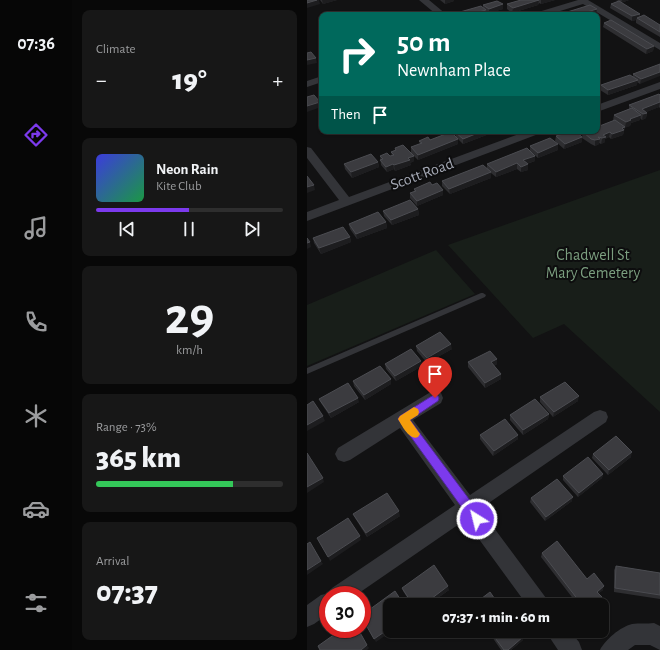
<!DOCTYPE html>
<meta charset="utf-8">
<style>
body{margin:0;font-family:"Alegreya Sans",sans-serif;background:#171717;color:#f1f3f6;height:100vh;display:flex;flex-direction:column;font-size:15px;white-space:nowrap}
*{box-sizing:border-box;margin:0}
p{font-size:13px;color:#9b9c9e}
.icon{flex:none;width:22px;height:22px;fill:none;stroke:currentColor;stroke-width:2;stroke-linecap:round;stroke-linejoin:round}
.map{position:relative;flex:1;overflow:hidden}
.drawer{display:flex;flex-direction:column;gap:10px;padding:10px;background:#080808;width:235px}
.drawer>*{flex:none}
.banner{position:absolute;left:12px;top:12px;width:281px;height:122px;border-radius:8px;box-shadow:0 1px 3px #0004,0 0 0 1px #2e2e2e;background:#00695c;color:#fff;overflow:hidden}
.speed{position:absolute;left:12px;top:586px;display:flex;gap:8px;font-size:20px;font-weight:700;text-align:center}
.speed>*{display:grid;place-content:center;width:52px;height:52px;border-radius:50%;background:#0e0e0e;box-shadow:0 1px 3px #0004,0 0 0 1px #2e2e2e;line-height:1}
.speed .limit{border:6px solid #d22;background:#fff;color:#111}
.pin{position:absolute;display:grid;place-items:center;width:34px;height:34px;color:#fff;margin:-41px -17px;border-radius:50% 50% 50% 0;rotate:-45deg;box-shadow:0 0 4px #0007}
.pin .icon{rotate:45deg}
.me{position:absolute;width:44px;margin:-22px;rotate:324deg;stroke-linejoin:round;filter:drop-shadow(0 0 3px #0008)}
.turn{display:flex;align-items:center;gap:14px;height:84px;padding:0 12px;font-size:18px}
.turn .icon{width:52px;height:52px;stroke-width:2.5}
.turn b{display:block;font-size:28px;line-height:34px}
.then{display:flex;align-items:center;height:38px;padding:0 12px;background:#0003;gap:8px;font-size:15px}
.big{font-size:30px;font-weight:800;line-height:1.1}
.drawer .widget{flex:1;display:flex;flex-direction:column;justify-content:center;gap:6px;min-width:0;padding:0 14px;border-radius:8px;background:#171717}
.drawer .dial{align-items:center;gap:0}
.dial b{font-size:52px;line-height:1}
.song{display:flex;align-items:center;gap:12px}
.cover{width:48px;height:48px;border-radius:6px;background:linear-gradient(135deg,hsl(240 70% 55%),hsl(140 70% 35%))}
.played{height:4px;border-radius:2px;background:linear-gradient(90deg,#7c3aed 50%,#2e2e2e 50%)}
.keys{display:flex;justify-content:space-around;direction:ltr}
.heat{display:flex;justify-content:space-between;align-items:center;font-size:22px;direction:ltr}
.charge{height:6px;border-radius:3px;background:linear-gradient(90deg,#34c759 73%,#2e2e2e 0)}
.trip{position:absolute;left:76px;top:598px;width:226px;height:40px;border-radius:8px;background:#0e0e0e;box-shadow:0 1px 3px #0004,0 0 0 1px #2e2e2e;font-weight:800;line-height:40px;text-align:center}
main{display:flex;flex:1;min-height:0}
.tabs{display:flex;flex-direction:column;width:72px;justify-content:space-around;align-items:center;background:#060606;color:#9b9c9e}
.tabs .icon{width:28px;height:28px}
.tabs .active{color:#7c3aed}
.tabs b{font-size:18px;color:#f1f3f6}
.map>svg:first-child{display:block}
.green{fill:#181e19}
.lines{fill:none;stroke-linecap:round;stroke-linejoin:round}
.service{fill:#333438;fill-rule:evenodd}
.minor{fill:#333438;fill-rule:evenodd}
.wall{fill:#2e2e31}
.shaded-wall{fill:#1d1d1f}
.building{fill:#3b3b3f;stroke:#4b4c51}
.route{fill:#7c3aed;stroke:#51269a}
.slow{fill:#f59e0b}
.labels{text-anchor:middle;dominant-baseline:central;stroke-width:4;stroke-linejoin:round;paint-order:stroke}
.street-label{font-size:16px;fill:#a4a8b4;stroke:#0d0d0e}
.park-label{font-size:16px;fill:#7b9e7f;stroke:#0d0d0e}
</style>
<main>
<nav class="tabs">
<b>07:36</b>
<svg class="icon active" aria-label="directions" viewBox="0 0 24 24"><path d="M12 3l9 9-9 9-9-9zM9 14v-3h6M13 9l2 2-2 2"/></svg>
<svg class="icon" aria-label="music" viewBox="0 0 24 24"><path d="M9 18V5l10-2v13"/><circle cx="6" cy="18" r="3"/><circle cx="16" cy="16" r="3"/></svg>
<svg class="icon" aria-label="phone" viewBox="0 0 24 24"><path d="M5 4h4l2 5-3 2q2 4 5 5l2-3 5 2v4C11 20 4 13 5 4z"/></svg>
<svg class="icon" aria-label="climate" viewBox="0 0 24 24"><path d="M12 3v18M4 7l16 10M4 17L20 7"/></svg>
<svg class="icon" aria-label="car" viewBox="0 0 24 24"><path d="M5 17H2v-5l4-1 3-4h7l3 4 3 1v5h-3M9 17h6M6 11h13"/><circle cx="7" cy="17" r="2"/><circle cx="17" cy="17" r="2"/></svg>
<svg class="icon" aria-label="filters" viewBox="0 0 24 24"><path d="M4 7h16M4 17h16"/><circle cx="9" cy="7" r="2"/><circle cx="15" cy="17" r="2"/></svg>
</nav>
<section class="drawer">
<div class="widget"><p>Climate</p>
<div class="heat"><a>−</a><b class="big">19°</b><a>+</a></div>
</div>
<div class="widget">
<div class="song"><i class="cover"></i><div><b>Neon Rain</b><p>Kite Club</p></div></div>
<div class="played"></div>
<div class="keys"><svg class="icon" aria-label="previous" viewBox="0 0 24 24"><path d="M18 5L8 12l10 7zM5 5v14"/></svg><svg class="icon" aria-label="pause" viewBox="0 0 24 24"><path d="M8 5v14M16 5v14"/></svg><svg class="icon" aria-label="next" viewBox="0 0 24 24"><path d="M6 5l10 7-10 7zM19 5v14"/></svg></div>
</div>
<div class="widget dial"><b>29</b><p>km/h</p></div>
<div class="widget"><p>Range · 73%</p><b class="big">365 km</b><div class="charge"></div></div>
<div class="widget"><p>Arrival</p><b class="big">07:37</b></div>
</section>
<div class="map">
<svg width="353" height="650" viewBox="0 0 353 650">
<rect width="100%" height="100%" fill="#121213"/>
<path class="green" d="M353 170V412L257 324 226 338 141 245Z
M129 250 168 294 0 366V305Z"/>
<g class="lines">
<path class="service" d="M174 293H176L179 295 178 297 0 374V368Z"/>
<path class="minor" d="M112 0H122L140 15H130Z
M271 0H281L353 43V50L276 4 240 15H227L228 13Z
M15 76V82L0 87V81Z
M353 82V89L290 112V105Z
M220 131H236L234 133 0 221V212L32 200 0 158V147L4 148 42 197Z
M128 391 134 393 136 398 134 403 106 420 163 495 287 412 293 410 299 412 301 417 299 422 173 509 239 598 242 605H220L158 520 49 595H21V614L7 624 0 627V605L14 595 23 593 25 588 148 505 93 428 43 460 37 462 31 460 28 454 31 448 122 393Z
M347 623 353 626V650L343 645H328L321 650H293C298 640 313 627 325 624 332 623 340 624 347 623Z
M240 631H263L272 642 275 650H251L243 638Z"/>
</g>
<path class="wall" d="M13 0H30L16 4Z
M133 0H147V1L138 4Z
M214 0H248L234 4 232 3 231 5 205 13 200 9V4Z
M309 0H322L314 3 333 14V17L353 25V37L329 23V20L325 21 303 8 304 4 312 1Z
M196 4V9L182 13 179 12V14L177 15H153V12L176 7V5Z
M297 23 347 46 346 51 339 54 296 27Z
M353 64 333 84 330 82V85L301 95 293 90 294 85 326 77V74Z
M353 95V108L352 107 339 112 340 113 339 118 335 120 333 118V120L324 123 323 126 318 127 316 135 304 139 302 137 298 139V142L294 144 292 143V144L288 146 284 144 275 138V142L257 149 248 141 249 136 275 137 276 132 307 121 306 120 307 115 322 109V105Z
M190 131 156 144 151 139V144L111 160 104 153V147L113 144 112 141 123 140 149 137 148 132Z
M223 146 251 150 231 158 223 151Z
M88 148 107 161 103 163 104 165 88 171 87 169 80 172 74 165 73 156H85L84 152 88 150Z
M228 156V161L220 164 221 170 214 172 210 169 189 177 184 173V178L143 194 135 186V181L180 168V164Z
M71 162 72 167 45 178 38 169 37 164Z
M107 189 136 195 110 206 103 198V193L107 191Z
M111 209 112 215 85 225 77 216 76 211Z
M79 222 80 228 50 239 43 229 42 224Z
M43 237 44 242 14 254 7 243 6 238Z
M109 346 145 349 120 363 110 351Z
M190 359V364L187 366 194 374V379L178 388 161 367V362Z
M114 361 115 366 89 381 79 369 78 364Z
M84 379V384L58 400 47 386 46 381Z
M233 397 271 401 246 417 233 402Z
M12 399 52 402 24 418 14 403Z
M242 414 241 419 216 435 203 420V415Z
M173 435H211V439L186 456 173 439Z
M286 454 324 457 301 475 285 458Z
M296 474 295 478 271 497 256 480V476Z
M224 498 265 501 238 521 223 502Z
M46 514 93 516 60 537 48 518Z
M235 553 280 579 296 590 292 593 293 600 287 605H271L234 557Z
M309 566 353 573V599L307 592V570Z
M95 588 142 590 121 605H105L96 591Z
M181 631H212L216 640 204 650H194Z"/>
<path class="shaded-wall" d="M10 0H12L13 4 0 8V3Z
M15 0H30L16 4Z
M138 0H147V1L138 4Z
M232 0 231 5 205 13 206 8Z
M234 0H248L234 4Z
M315 0H322L314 3Z
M196 4V9L182 13V9Z
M290 9 289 14 285 15H270Z
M179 10V14L177 15H161Z
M333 14 332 19 330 18 329 20 325 21V16Z
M347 46 346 51 339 54 340 49Z
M9 58 10 63 0 65V60Z
M353 72V76L333 84 334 79Z
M331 80 330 85 301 95V90Z
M13 102 14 107 0 112V106Z
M353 102 352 107 335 114V109Z
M340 113 339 118 335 120 336 114Z
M334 115 333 120 324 123 323 126 318 128 319 122 323 119Z
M318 127 316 135 304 139 305 134Z
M176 131H190L156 144V139Z
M303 132 302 137 298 139V142L294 144 296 135Z
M275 137V142L257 149 258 144Z
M151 139V144L111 160V155Z
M293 139 292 144 288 146V140Z
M251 144V150L231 158V153Z
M107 156V161L103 163 104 165 88 171 87 165 101 158Z
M228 156V161L216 165V160Z
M71 162 72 167 45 178 44 172Z
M210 163V169L189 177V172Z
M86 164 87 169 80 172 79 167Z
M221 164V170L214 172V167Z
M184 172V178L143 194 142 189Z
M7 185 8 190 0 193V187Z
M136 190V195L110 206V201Z
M111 209 112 215 85 225 84 220Z
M79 222 80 228 50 239 49 234Z
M43 237 44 242 14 254 12 248Z
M3 242 4 247 0 249V243Z
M144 344 145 349 120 363V358Z
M190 359V364L184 367V362Z
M114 361 115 366 89 381 88 376Z
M194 374V379L178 388V383Z
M84 379V384L58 400 57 395Z
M272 396 271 401 246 417 247 412Z
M51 398 52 402 24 418 22 413Z
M242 414 241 419 216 435V430Z
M16 416 18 421 0 431V425Z
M211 435V439L186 456 187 451Z
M325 452 324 457 301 475 302 470Z
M296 474 295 478 271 497 272 493Z
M16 478 17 482 0 493V487Z
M266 497 265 501 238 521 239 517Z
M92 511 93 516 60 537 59 533Z
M53 536 54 540 23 561 21 557Z
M14 561 16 564 0 575V570Z
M141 586 142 590 121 605H116Z
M297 586 296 590 289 595 290 592Z
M295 597 293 600 287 605H285Z
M83 628V631H85L69 642 67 639Z
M216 637V640L204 650H201Z
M60 645 62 648 60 650H54Z"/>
<path class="building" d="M0 0H10L0 3Z
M214 0H232L206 8 200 4Z
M190 1 196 4 182 9 176 5Z
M312 1 333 14 325 16 304 4Z
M283 5 290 9 270 15H260L257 13Z
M174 6 179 10 161 15H158L153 12Z
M337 15 353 25V32L330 18Z
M304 20 347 46 340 49 297 23Z
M4 52 9 58 0 60V53Z
M353 64V72L334 79 326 74Z
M323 75 331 80 301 90 294 85Z
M352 94 353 95V102L335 109 340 113 336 114 322 105Z
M7 95 13 102 0 106V97Z
M325 108 334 115 323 119 324 120 319 122 307 115Z
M308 120 318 127 315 128 317 130 305 134 303 132 296 135 299 137 295 138 291 137 293 139 288 140 284 139 276 132 280 131H290V127Z
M150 131H176L156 139 148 132Z
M266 131H268L275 137 258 144 249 136Z
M144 132 151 139 111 155 104 147 115 143 112 141 121 137 123 140Z
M243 138 251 144 231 153 223 146Z
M96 145 107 156 101 158 103 160 87 165 86 164 79 167 73 160 76 159 73 156 80 153 83 156 87 155 84 152 89 150 88 148Z
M220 148 228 156 216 160 221 164 214 167 210 163 189 172 180 164Z
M64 154 71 162 44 172 37 164Z
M176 165 184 172 142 189 135 181Z
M0 176 7 185 0 187Z
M123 182 125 185 130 183 136 190 110 201 103 193 109 191 107 189Z
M103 200 111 209 84 220 76 211Z
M71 212 79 222 49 234 42 224Z
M36 227 43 237 12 248 6 238Z
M0 238 3 242 0 243Z
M133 332 144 344 120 358 109 346Z
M104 349 114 361 88 376 78 364Z
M183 351 190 359 184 362 194 374 178 383 161 362Z
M73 366 84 379 57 395 46 381Z
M258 382 272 396 247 412 233 397Z
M41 383 51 398 22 413 12 399Z
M228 399 242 414 216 430 203 415Z
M6 401 16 416 0 425V405Z
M198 419 211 435 187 451 173 435Z
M309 436 325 452 302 470 286 454Z
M0 453 16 478 0 487Z
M281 457 296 474 272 493 256 476Z
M250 479 266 497 239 517 224 498Z
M80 493 92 511 59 533 46 514Z
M41 518 53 536 21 557 10 538Z
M250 541 280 579 287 573 297 586 290 592 295 597 285 605H275L235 553Z
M3 542 14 561 0 570V544Z
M127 565 141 586 116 605H106L95 588Z
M309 566 353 573V595L308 588Z
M88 591 97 605H83V628L67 639 55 618V615Z
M183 592 192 605H166Z
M35 629H51L60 645 54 650H13L11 646Z
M183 631H212L216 637 201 650H197Z"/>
<path class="route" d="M128 394 131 396 132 398 131 401 103 420 174 515 176 519 174 523 170 524 166 523 91 419 93 416Z"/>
<path class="slow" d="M107 407 111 409 112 412 111 415 103 420 113 434 111 437C103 441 95 426 91 419L93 416Z"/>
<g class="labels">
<g class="street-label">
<text transform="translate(115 174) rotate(-20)">Scott Road</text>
</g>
<g class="park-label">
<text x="286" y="255">Chadwell St<tspan x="286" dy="18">Mary Cemetery</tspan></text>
</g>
</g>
</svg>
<div class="speed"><div class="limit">30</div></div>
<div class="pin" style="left:128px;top:398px;background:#d93025"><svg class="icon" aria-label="arrive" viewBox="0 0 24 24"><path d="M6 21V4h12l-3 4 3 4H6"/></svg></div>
<svg class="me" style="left:170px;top:519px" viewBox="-20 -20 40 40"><circle r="17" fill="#7c3aed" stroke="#fff" stroke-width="3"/><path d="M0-11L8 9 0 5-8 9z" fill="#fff"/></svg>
<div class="trip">07:37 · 1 min · 60 m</div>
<div class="banner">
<div class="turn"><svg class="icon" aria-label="right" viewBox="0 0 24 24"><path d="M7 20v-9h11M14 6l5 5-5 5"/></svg><div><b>50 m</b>Newnham Place</div></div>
<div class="then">Then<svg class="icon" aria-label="arrive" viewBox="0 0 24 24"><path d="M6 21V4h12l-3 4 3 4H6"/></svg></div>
</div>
</div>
</main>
